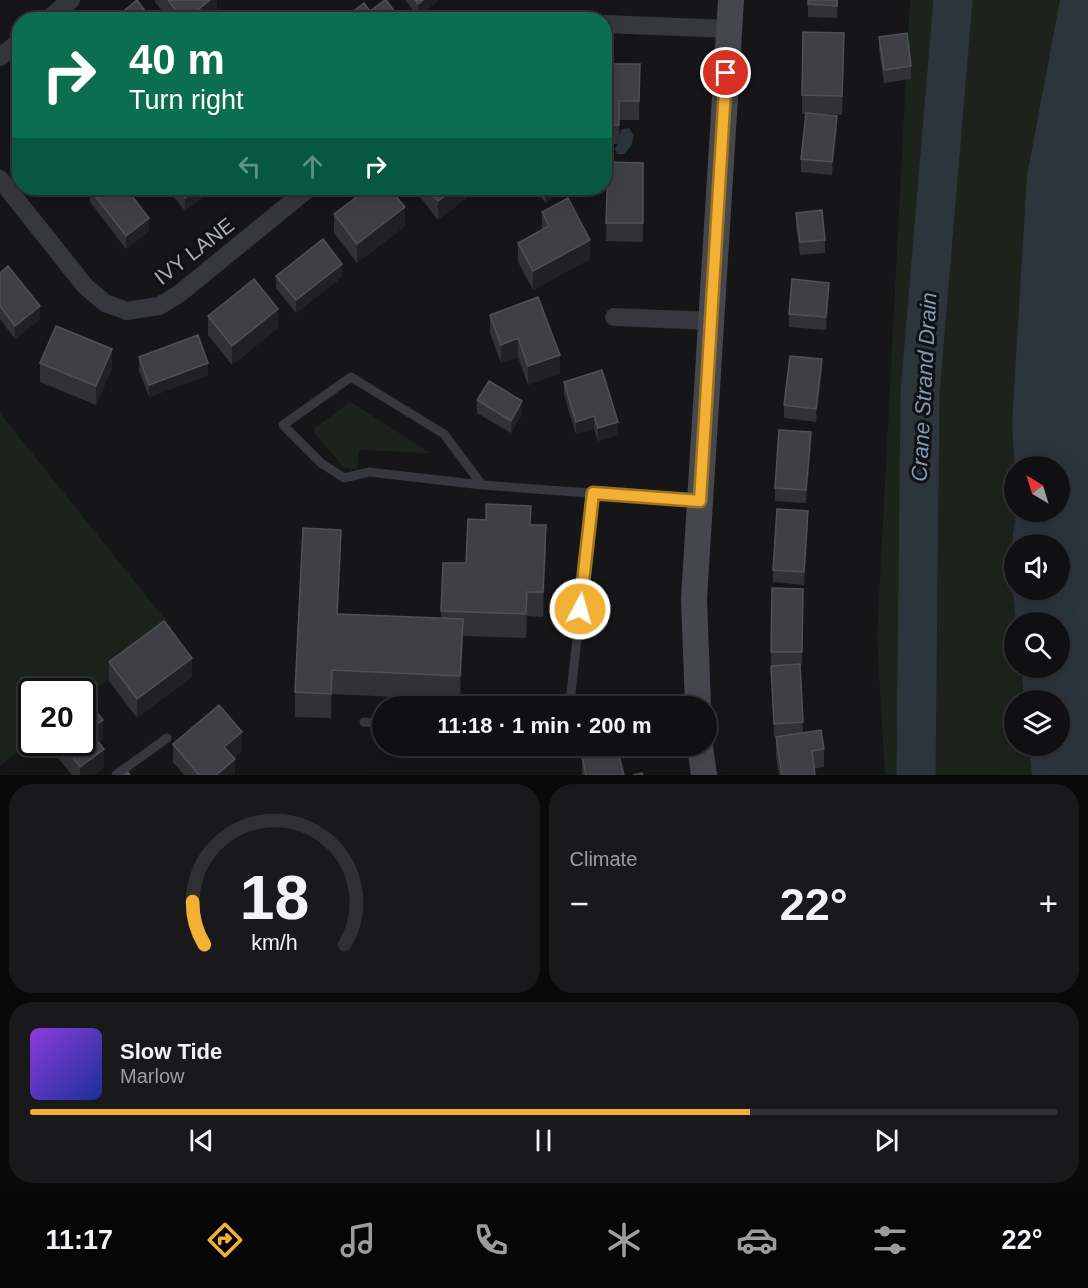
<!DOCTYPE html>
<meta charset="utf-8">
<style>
body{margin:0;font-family:Helvetica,sans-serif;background:#19191b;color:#f1f3f6;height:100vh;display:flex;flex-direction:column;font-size:22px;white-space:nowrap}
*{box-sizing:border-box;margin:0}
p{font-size:20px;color:#9c9d9f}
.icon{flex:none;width:33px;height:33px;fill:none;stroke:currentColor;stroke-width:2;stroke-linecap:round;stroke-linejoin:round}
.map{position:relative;height:775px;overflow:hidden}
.details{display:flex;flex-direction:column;gap:9px;padding:9px;background:#09090a;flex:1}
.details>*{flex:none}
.top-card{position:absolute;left:12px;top:12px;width:600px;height:183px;border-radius:24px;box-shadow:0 6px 24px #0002,0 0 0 2px #303032;background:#0b6e4f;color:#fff;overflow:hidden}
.needle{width:39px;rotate:322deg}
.tools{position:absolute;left:1004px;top:456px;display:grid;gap:12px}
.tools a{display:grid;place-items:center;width:66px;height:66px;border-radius:50%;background:#101012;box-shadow:0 6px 24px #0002,0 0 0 2px #303032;font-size:30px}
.speed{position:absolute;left:18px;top:678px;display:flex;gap:12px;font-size:30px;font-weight:700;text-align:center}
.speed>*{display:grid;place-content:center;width:78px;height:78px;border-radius:50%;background:#101012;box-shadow:0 6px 24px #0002,0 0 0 2px #303032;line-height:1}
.speed .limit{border:3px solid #111;border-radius:9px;background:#fff;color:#111}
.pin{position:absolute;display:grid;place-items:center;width:51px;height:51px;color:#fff;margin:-26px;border:3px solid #fff;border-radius:50%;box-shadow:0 2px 6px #0007}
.me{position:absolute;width:66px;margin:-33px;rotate:6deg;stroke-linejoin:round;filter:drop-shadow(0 0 4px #0008)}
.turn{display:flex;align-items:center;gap:21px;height:126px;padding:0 18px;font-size:27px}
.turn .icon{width:78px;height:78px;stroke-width:2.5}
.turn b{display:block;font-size:42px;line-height:51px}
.lanes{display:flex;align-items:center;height:57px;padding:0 18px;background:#0003;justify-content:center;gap:30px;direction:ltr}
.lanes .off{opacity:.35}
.big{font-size:45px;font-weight:700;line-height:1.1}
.details .widget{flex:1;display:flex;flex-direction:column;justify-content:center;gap:9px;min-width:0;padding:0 21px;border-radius:24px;background:#19191b}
.details .dial{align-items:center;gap:0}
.dial svg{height:156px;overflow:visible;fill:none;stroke:#303032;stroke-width:7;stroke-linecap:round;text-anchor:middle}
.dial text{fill:#f1f3f6;stroke:none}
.song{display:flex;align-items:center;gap:18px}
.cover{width:72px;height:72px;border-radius:9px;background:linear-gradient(135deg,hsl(270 70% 55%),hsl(230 70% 35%))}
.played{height:6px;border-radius:3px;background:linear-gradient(90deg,#f2b134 70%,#303032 70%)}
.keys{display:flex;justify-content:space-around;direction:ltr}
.heat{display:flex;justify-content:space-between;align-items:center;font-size:33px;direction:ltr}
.details .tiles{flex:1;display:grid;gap:9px;grid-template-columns:1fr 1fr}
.widget:last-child{grid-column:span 2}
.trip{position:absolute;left:372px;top:696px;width:345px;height:60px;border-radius:30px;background:#101012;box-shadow:0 6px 24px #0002,0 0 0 2px #303032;font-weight:700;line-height:60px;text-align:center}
.tabs{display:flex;height:96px;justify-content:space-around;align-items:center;background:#060607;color:#9c9d9f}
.tabs .icon{width:42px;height:42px}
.tabs .on{color:#f2b134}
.tabs b{font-size:27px;color:#f1f3f6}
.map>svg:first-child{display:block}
.green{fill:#1c231d;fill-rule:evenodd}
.water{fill:#2c353c;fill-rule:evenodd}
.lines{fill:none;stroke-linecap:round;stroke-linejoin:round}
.river{stroke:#2c353c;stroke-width:39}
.lane{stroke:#37383d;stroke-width:9}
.street{stroke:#37383d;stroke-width:18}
.secondary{stroke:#45474d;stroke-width:26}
.wall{fill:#323236}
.shaded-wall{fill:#212124}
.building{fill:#3f3f44;stroke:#4f5156;stroke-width:1.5}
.route-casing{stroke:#9d7322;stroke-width:15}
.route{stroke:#f2b134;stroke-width:10}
.labels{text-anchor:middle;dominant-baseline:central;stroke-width:6;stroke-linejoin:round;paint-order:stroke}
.street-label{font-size:21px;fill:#a8adb8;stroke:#111113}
.water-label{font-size:22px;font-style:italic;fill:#7f9bb3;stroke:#111113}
</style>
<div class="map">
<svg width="1088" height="775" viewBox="0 0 1088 775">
<rect width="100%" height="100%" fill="#161618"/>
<path class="green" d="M910 0H1088V775H885L877 637ZM1014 466H1059V512H1014ZM1014 544H1059V590H1014ZM1014 622H1059V668H1014ZM1014 700H1059V746H1014Z
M350 402 354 404 430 453 359 450 357 469 344 468 314 432 315 428Z
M0 413 172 628 83 700 82 692H32L31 741 0 766Z"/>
<path class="water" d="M1060 0H1088V775H1032L1029 746H1059V700H1024L1021 668H1059V622H1016L1010 559 1016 512H1059V466H1015L1012 423 1027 176ZM1014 544H1059V590H1014Z
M629 128 634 135 631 146 624 154H617L615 149C619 142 618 135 622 129Z"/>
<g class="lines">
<path class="river" d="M916 775 920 393 953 0"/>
<path class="lane" d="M482 485 369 472 344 478 321 463 283 425 351 377 444 434 482 485 698 501
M573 706 570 702 593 493
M364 722 382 724
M116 775 167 738"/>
<path class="street" d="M47 20 71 0
M604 24 729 29
M0 57 20 41
M0 179 85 286 105 303 127 311 159 306 179 294 309 188
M614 317 712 321"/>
<path class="secondary" d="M698 706 694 599 731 0
M700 746 704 775"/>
</g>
<path class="wall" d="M155 0H217V13L209 20H169L155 2Z
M405 0H439L418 17Z
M808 0H838L837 18 808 17Z
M879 37 911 66V79L884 83 879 50Z
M844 52 842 115 824 114 837 128 832 175 801 172V159L806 114H802V95Z
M604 64H640L639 120H619V144H604Z
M20 100V119L16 115V102Z
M608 162 643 163V242L606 241Z
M167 188H215L185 211Z
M413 188H478V189L438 220Z
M90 189 149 231 126 249 90 202Z
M540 190 553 196 546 203 540 196Z
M542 212 590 259 533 290 518 262V243L542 230Z
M796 213 825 240V253L800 255 796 226Z
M334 214 405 226 357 263 334 233Z
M0 273 40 319 15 339 0 319Z
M276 276 342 277 296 313 276 288Z
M829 296 826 330 789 327V314Z
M490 315 560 373 528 385 518 357 501 363 490 333Z
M208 316 278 328 232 365 208 335Z
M139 357 208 375 149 397 139 370Z
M40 363 112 368 96 405 40 382Z
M822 372 816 422 784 418V405Z
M564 382 618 435 598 441 594 429 576 434 564 395Z
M477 400 522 414 511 433 477 413Z
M811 445 806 503 775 501V488Z
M808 524 804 585 773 582V570Z
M531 525 546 549 543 617 527 616 526 638 463 636 460 700 332 694 331 718 295 717V692L341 554 338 614 441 618 443 563H466Z
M772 588 803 589 802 665H800L803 733 824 749V767L814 769 815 775H779L776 756V737H774L771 666 787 665H771Z
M109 662 192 677 137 718 109 681Z
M103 739 99 742 104 767 94 775H72L54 753 48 758 36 742H82Z
M173 744 242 751 234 758 235 775H184L173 762Z
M582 757 624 775H582Z"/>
<path class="shaded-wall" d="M210 0H217V13L209 20H185Z
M423 0H439L418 17V4Z
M837 116V128L832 175V162Z
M199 188H215L185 211V198Z
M456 188H478V189L438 220V201Z
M512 188H521L512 192Z
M553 190V196L546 203V196Z
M405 207V226L357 263V244Z
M149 218V231L126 249V236Z
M590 240V259L533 290V271Z
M342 264V277L296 313V300Z
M829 283V296L826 330V317Z
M40 306V319L15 339V326Z
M278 309V328L232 365V346Z
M518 338V357L501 363V345Z
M112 349V368L96 405V386Z
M560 355V373L528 385V366Z
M822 359V372L816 422V409Z
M208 363V375L149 397V385Z
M522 401V414L511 433V421Z
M594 416V429L576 434V422Z
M618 422V435L598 441V428Z
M811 432V445L806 503V490Z
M808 511V524L804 585V572Z
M546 525V549L543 617V592Z
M341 530V554L337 638V614Z
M527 592V616L526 638V614Z
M463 619V643L460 700V676Z
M192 658V677L137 718V699Z
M332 670V694L331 718V694Z
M103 720V739L89 749V730Z
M242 732V751L224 766V747Z
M48 742H54V753L48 758Z
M104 749V767L94 775H80V767Z
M235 759V775H216Z"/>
<path class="building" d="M137 0 152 20H113Z
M168 0H210L185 20H183Z
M385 0H386L401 20H342L364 3 370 11Z
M415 0H423L418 4Z
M808 0H837V6L808 4Z
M98 11 104 20H88Z
M803 32 844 33 842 96 802 95Z
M907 33 911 66 884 70 879 37Z
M604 64H640L639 101H619V125H604Z
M806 113 837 116 832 162 801 159Z
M608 162 643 163V223H606Z
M92 188H126L149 218 126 236 90 189Z
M177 188H199L185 198Z
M369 188H389L405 207 357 244 334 214Z
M427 188H456L438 201Z
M542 188H551L553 190 546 196 540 190Z
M568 198 590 240 533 271 518 243 549 226 542 212Z
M822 210 825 240 800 242 796 213Z
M323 239 342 264 296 300 276 276Z
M8 266 40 306 15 326 0 306V273Z
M254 279 278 309 232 346 208 316Z
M792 279 829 283 826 317 789 314Z
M538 297 560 355 528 366 518 338 501 345 490 315Z
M56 326 112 349 96 386 40 363Z
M198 335 208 363 149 385 139 357Z
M790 356 822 359 816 409 784 405Z
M602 370 618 422 598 428 594 416 576 422 564 382Z
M489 381 522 401 511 421 477 400Z
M779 430 811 432 806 490 775 488Z
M486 504 531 506 530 525H546L543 592H527L526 614 441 611 443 563H466L468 519 486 520Z
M777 509 808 511 804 572 773 570Z
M303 528 341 530 337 614 463 619 460 676 332 670 331 694 295 692Z
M772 588 803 589 802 652H771Z
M164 621 192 658 137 699 109 662Z
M800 664 803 722 774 724 771 666Z
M87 700 103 720 89 730 104 749 80 767 61 742H82V704Z
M219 705 242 732 224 747 235 759 216 775H199L173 744Z
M821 730 824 749 812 751 815 775H782L776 737Z
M617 748 624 775H586L582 757Z
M128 772 130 775H124Z
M642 773 643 775H633Z"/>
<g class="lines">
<defs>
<path id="route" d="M580 609 593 493 700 501 726 73"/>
</defs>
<use href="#route" class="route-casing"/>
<use href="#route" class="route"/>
</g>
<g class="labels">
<g class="street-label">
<text transform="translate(194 251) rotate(-38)">IVY LANE</text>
</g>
<g class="water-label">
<text transform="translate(924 387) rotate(-87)">Crane Strand Drain</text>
</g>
</g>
</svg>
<div class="tools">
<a><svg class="needle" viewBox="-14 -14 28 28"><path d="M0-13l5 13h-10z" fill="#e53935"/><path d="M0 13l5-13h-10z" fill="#9c9d9f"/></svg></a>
<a><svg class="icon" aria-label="sound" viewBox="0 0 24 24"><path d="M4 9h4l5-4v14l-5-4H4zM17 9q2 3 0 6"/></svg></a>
<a><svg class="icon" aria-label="search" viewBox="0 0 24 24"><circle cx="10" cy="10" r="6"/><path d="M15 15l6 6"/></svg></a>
<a><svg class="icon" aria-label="layers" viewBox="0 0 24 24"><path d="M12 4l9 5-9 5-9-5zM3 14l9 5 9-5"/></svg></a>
</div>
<div class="speed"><div class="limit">20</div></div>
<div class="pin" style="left:726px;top:73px;background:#d93025"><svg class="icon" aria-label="arrive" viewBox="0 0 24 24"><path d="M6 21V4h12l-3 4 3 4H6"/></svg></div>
<svg class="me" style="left:580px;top:609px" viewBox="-20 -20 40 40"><circle r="17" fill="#f2b134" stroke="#fff" stroke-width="3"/><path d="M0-11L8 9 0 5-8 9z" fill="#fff"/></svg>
<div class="trip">11:18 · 1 min · 200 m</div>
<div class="top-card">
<div class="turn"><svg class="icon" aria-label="right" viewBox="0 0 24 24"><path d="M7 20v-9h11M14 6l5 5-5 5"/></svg><div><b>40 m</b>Turn right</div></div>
<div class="lanes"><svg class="icon off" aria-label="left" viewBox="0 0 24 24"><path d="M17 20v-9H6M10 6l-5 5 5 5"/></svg><svg class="icon off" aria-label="ahead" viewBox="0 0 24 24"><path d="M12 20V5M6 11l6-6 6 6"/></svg><svg class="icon" aria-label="right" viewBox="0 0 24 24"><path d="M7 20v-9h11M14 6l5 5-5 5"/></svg></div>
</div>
</div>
<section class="details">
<div class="tiles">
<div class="widget dial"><svg viewBox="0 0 100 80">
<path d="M14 69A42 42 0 1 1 86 69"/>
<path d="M14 69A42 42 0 0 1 8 47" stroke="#f2b134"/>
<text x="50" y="56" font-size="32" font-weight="700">18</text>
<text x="50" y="72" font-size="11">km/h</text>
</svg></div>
<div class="widget"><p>Climate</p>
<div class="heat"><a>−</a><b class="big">22°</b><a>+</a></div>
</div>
<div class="widget">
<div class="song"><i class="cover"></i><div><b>Slow Tide</b><p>Marlow</p></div></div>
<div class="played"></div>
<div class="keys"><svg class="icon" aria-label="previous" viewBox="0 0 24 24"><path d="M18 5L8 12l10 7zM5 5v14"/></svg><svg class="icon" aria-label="pause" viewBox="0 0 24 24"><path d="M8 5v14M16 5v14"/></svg><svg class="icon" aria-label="next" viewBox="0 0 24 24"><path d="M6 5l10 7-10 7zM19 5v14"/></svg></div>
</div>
</div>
</section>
<nav class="tabs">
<b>11:17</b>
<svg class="icon on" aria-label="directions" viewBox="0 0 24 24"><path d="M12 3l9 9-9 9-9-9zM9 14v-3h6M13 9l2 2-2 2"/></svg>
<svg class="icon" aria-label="music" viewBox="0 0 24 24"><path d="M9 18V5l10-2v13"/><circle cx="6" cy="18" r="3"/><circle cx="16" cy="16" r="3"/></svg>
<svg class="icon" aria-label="phone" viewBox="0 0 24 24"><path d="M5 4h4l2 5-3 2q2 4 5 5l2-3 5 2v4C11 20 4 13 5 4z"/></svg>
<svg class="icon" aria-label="climate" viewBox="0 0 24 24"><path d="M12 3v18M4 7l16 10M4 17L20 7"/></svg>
<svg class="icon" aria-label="car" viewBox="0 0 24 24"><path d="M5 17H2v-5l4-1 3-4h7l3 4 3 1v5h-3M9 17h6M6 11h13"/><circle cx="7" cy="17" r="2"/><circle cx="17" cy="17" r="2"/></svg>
<svg class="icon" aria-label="filters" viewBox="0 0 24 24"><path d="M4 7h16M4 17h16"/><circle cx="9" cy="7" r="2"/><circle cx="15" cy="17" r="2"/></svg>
<b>22°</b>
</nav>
